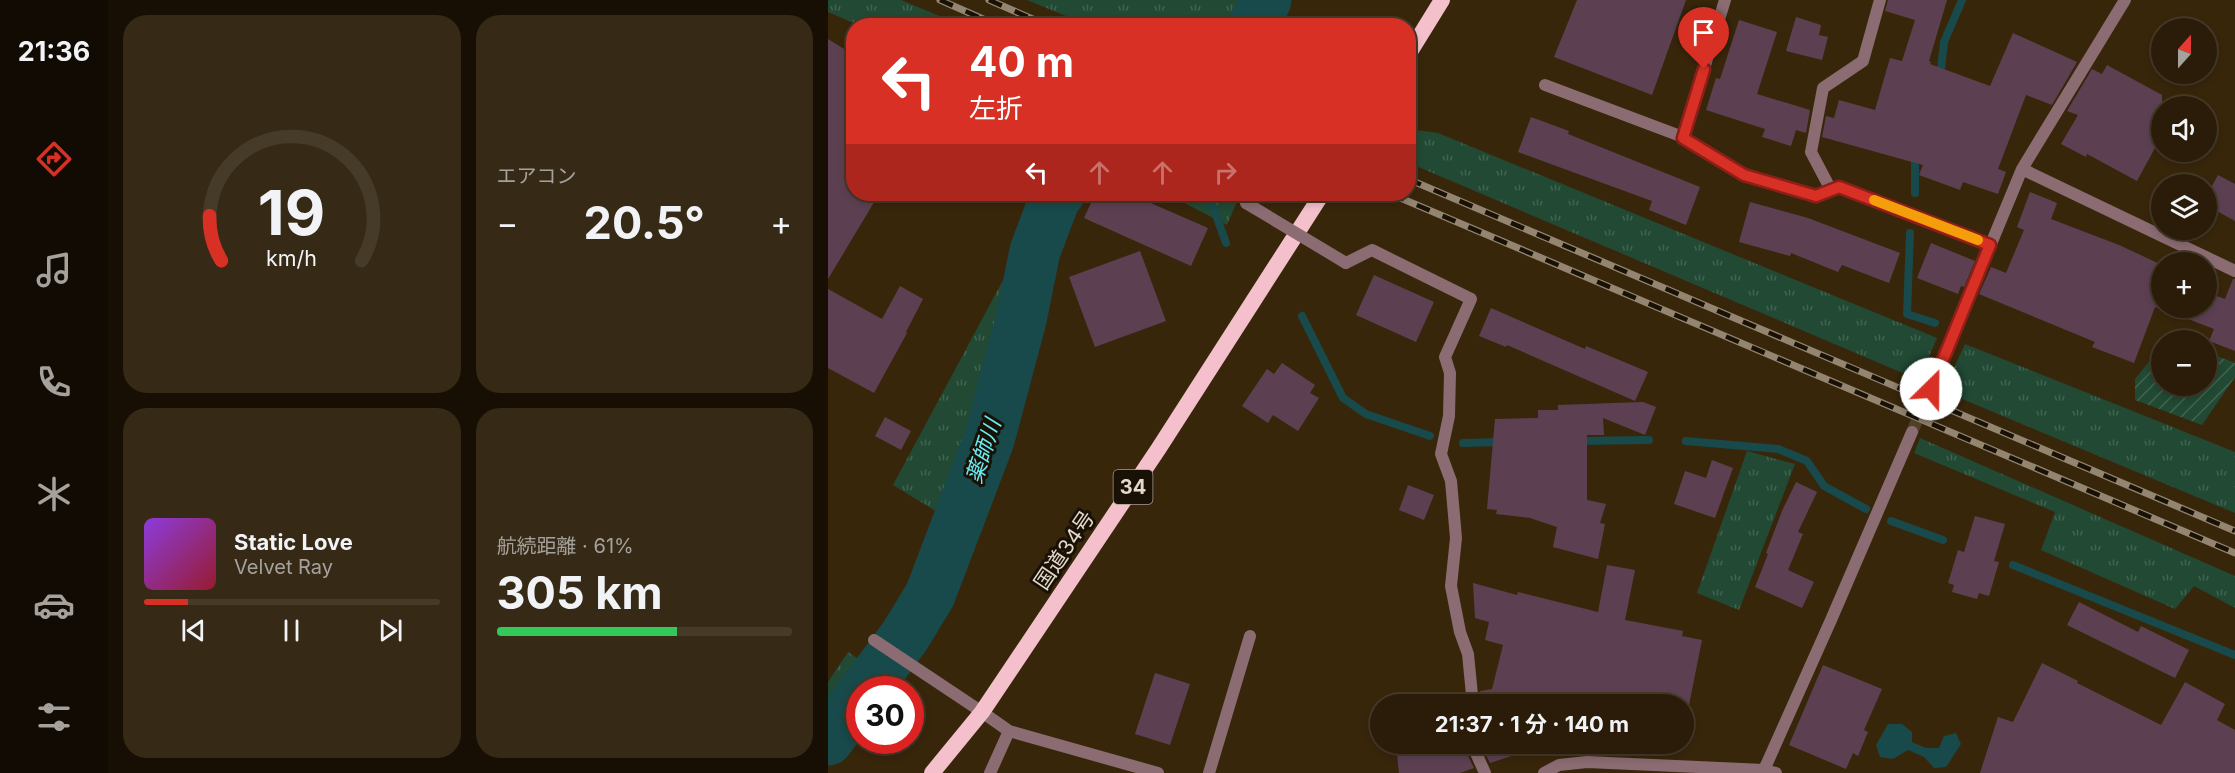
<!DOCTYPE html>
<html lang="ja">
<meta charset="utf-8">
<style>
body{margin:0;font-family:Inter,"Noto Sans JP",sans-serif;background:#362916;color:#f1f3f6;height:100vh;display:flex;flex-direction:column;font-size:22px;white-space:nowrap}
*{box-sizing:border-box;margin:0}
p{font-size:20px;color:#a5a19c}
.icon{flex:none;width:33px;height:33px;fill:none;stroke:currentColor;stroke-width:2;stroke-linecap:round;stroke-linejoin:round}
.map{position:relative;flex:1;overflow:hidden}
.details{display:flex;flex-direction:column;gap:15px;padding:15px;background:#170f04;width:720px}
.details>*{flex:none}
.banner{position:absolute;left:18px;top:18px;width:570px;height:183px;border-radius:24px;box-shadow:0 3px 9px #0003,0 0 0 2px #463a29;background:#d93025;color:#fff;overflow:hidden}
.needle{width:39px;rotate:21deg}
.fabs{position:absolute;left:1323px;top:18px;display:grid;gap:12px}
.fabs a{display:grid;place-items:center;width:66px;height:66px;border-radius:50%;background:#2a1c08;box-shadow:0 3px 9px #0003,0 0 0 2px #463a29;font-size:30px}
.speed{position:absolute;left:18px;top:676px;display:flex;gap:12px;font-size:30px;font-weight:700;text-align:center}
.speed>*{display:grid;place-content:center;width:78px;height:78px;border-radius:50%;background:#2a1c08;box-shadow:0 3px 9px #0003,0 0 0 2px #463a29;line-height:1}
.speed .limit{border:9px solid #d22;background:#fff;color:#111}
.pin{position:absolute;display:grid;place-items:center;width:51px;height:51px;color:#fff;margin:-62px -26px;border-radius:50% 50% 50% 0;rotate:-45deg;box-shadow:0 0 6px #0007}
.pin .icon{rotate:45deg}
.me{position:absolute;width:66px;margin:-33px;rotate:23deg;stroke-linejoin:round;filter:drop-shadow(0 0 4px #0008)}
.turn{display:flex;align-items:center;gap:21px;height:126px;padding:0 24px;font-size:27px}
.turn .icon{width:78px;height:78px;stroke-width:2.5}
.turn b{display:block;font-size:42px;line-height:51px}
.lanes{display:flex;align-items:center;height:57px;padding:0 24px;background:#0003;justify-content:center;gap:30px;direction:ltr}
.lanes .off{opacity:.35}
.big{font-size:45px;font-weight:700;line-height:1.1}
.details .widget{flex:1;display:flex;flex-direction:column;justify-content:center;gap:9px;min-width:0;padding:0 21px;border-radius:24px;background:#362916}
.details .dial{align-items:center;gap:0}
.dial svg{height:156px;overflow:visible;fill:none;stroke:#463a29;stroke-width:7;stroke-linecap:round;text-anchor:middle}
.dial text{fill:#f1f3f6;stroke:none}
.song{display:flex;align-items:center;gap:18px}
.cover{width:72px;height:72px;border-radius:9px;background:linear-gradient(135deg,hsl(270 70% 55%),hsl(350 70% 35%))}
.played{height:6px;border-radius:3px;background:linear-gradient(90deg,#d93025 15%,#463a29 15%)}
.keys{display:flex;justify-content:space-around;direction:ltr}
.heat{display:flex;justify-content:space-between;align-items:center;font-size:33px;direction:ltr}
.charge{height:9px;border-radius:4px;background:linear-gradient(90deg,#34c759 61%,#463a29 0)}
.details .tiles{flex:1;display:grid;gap:15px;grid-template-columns:repeat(2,1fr)}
.trip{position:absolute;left:542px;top:694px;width:324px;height:60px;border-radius:30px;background:#2a1c08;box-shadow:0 3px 9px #0003,0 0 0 2px #463a29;font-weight:700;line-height:60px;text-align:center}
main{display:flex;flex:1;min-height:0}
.dock{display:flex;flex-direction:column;width:108px;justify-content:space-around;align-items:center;background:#110b03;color:#a5a19c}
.dock .icon{width:42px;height:42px}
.dock .current{color:#d93025}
.dock b{font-size:27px;color:#f1f3f6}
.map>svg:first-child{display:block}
.grass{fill:url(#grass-tufts)}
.garden{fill:url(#garden-furrows)}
.water{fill:#18494b}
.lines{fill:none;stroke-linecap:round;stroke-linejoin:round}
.stream{stroke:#18494b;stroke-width:8}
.river{stroke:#18494b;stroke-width:51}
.building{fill:#5c4052}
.minor-tunnel{stroke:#524128;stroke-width:12;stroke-dasharray:12 6;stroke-linecap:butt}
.service{stroke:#8a6c72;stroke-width:12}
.minor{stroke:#8a6c72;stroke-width:12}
.trunk{stroke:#f4c0cb;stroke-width:16}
.rail-casing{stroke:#938570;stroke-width:7}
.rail{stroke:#191106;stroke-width:4.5;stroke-dasharray:14;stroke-linecap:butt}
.minor-bridge{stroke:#8a6c72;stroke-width:12}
.route-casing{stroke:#8d1f18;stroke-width:15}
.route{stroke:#d93025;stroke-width:10}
.slow{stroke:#f59e0b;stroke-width:10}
.labels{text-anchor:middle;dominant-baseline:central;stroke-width:6;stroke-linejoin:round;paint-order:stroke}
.shield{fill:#191106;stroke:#a79d8f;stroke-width:1.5}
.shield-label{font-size:20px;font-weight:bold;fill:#e4d9ca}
.street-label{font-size:21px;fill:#e4d9ca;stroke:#191106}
.water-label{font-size:22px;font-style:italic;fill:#68ecf3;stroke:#191106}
</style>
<main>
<nav class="dock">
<b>21:36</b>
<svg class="icon current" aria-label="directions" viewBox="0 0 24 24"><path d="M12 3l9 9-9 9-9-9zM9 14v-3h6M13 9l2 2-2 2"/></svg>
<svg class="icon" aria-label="music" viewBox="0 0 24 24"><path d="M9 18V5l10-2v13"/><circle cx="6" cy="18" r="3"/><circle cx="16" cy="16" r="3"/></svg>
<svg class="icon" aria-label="phone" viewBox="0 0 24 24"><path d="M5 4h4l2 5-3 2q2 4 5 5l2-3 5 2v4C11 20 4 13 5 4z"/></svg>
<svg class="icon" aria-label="climate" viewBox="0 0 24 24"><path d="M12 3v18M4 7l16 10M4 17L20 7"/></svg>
<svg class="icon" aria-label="car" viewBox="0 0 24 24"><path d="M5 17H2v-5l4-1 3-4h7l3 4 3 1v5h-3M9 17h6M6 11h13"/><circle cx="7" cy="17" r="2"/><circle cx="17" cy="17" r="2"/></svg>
<svg class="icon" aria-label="filters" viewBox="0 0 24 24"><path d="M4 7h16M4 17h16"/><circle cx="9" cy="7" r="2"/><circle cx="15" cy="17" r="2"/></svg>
</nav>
<section class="details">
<div class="tiles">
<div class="widget dial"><svg viewBox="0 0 100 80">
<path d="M14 69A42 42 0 1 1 86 69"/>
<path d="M14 69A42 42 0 0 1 8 46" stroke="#d93025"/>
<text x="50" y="56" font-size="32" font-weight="700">19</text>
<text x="50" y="72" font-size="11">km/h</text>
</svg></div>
<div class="widget"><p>エアコン</p>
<div class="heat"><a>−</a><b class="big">20.5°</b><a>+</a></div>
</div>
<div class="widget">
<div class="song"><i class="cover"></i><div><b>Static Love</b><p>Velvet Ray</p></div></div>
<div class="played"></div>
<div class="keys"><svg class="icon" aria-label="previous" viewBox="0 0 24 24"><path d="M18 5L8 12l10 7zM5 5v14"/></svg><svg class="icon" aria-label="pause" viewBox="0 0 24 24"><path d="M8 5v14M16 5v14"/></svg><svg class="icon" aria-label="next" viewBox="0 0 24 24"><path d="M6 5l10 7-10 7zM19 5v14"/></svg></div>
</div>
<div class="widget"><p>航続距離 · 61%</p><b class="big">305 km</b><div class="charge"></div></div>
</div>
</section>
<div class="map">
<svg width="1407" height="773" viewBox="0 0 1407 773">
<defs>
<pattern id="grass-tufts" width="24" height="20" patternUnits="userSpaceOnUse" patternTransform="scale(1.5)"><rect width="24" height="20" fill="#214934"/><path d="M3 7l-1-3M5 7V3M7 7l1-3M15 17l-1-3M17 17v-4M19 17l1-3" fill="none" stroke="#416350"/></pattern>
<pattern id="garden-furrows" width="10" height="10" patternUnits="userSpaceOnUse" patternTransform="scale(1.5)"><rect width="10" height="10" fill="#214934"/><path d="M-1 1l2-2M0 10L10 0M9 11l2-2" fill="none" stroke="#416350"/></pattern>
</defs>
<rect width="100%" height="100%" fill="#38260b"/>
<path class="grass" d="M0 0H73L133 25H30L0 12Z
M199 0H425L421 12 406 25H260Z
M581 129 610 133 1109 338 1091 380 581 163Z
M339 194H412L399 225Z
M188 256 153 418 116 516 65 485Z
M1137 344 1407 452V513L1115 391Z
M1092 438 1407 576V608L1366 586 1347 609 1213 550 1227 512 1086 453Z
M919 451 967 464 911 610 869 593Z
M20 652 35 662 0 711V682Z"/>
<path class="garden" d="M1333 347 1334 386H1378L1379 352 1407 363V377L1374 425 1307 400V379Z"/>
<path class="water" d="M1060 724H1074L1084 732V742L1098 748H1111L1116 736 1128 733 1133 744 1118 767 1106 768 1096 757 1080 750 1065 759 1052 757 1048 745Z"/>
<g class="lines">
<path class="stream" d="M1112 77 1116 42 1134 0
M1087 193V154
M373 194 384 204 398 243
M1082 233 1079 314 1107 323
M474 316 515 398 538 414 602 436
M749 441 821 440
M858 441 950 449 979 461 996 486 1038 509
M635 443 674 442
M1063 521 1115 540
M1185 565 1407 655"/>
<path class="river" d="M426 26 438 0
M37 690 77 636 102 595 161 440 193 320 207 251 227 198 231 194
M0 740 32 697"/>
</g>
<path class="building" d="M749 0H858L824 95 726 57Z
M1060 0H1119L1101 61 1103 62 1102 64 1162 86 1185 33 1249 62 1224 105 1198 95 1170 169 1178 172 1170 194 1135 182 1132 190 1091 175 1095 165 994 137 998 116 1006 118 1011 100 1047 110 1062 58 1074 61 1087 20 1057 11Z
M968 17 993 25 991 35 1000 37 994 60 958 51Z
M911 20 949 32 929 94 982 110 978 133 968 130 963 146 934 137 937 129 878 110 888 78 892 79Z
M0 39 26 55V194H51L0 279Z
M1279 65 1334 95V135L1309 181 1259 154 1258 157 1233 144 1250 115 1239 111 1264 69 1274 74Z
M703 117 741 131 740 134 872 187 858 225 821 210 824 201 690 152Z
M1390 175 1407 184V221L1378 205V197Z
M1202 192 1229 203 1223 219 1291 245 1334 265V310L1327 307 1306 363 1264 347 1267 342 1151 294 1163 267 1178 273 1196 230 1189 227Z
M267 194H302L380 228 363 266 256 218Z
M922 202 980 218 1072 253 1061 283 1014 265 1010 272 963 253 962 256 911 242Z
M1103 243 1147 261 1136 287 1133 286 1130 294 1089 278Z
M312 251 338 321 267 347 241 277Z
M546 275 606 302 588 342 528 315Z
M1405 279H1407V351L1381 341 1386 329 1334 309 1335 308H1378V292L1397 299Z
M72 286 95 299 78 332 79 333 46 393 0 368V289L54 319Z
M663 308 757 349 758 346 820 372 807 401 679 345 678 347 651 336Z
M454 363 487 385 482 393 491 398 470 431 445 415 440 423 414 406 439 369 446 374Z
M815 402 828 407 817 435 775 418 776 435H759V500L778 504 772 523 777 524 770 559 725 547 729 527 702 518 668 514 669 510 659 509 667 419 710 418V410H730V405Z
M57 417 83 431 73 450 47 436Z
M884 460 905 468 887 518 846 504 857 471 878 478Z
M968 482 989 492 970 532 975 534 960 570 986 582 974 608 927 587 940 554 938 553 954 511Z
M580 485 606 495 596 520 571 510Z
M1147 516 1177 524 1166 561 1171 562 1161 596 1151 593 1149 599 1124 592 1126 585 1120 583 1130 550 1136 552Z
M779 565 807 570 797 620 855 631 854 636 874 640 861 705H653L652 691 664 689 675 645 657 640 661 622 647 618 645 583 689 595 690 592 770 612Z
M1251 602 1310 632 1313 626 1361 650 1347 678 1239 625Z
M1214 663 1250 681 1249 683 1333 725 1357 682 1397 704 1389 720 1407 730V773H1152L1170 717 1185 722Z
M995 665 1054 689 1036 730 1040 732 1030 756 1025 753 1018 769 961 745Z
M327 673 362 684 342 745 307 734Z
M636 693 637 705H601L600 697Z
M568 744H640V756L646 768 632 773H571Z
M656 744H690L693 753 662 763 656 751Z"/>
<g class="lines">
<path class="minor-tunnel" d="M1084 432 1103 389"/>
<path class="service" d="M46 640 154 712
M381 773 422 636"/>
<path class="minor" d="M717 85 855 137 916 175 988 196 1011 187 1163 245
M855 137 897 0
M1194 169 1407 271
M1003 190 983 152 995 88 1035 61 1052 0
M518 263 544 250 643 299 617 357 622 373 621 416 613 454 623 481 628 538 623 586 632 632 640 654 645 705
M1103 389 1194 169 1297 0
M154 712 181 731 330 773
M648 744V753L657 773
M936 770 1003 620 1084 432
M162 773 181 731
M716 773 731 765 759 762 936 770 948 773"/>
<path class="trunk" d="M580 55 614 0
M104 773 154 712 331 448 494 194"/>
<defs>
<path id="rail" d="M112 0 171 26
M161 0 221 26
M580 179 1407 531
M563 194 1407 553"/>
</defs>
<use href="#rail" class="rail-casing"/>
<use href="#rail" class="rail"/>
<path class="minor-bridge" d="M418 203 518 263"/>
</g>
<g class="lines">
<defs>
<path id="route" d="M876 69 855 138 916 175 988 196 1011 187 1162 245 1103 389"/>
</defs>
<use href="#route" class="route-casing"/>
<use href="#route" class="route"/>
<path class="slow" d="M1046 200 1150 240"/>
</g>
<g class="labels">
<rect class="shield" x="285.5" y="470" width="39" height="34" rx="4.5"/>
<g class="shield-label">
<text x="305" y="487">34</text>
</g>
<g class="street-label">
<text transform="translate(236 550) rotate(-56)">国道34号</text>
</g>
<g class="water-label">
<text transform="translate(155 451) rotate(-72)">薬師川</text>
</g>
</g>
</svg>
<div class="fabs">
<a><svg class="needle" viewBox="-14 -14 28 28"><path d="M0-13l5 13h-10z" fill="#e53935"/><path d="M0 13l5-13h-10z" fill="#a5a19c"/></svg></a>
<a><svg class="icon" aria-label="sound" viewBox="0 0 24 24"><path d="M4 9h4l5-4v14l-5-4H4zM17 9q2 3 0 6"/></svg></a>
<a><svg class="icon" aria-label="layers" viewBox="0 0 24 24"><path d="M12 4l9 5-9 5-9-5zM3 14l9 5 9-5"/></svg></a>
<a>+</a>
<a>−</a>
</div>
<div class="speed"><div class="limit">30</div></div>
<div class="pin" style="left:876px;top:69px;background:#d93025"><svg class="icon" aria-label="arrive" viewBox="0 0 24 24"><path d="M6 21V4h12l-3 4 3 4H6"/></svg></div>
<svg class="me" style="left:1103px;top:389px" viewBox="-20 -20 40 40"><circle r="19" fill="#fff"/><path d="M0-13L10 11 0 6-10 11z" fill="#d93025"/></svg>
<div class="trip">21:37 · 1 分 · 140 m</div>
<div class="banner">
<div class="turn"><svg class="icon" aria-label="left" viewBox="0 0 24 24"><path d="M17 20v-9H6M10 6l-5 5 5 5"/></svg><div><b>40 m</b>左折</div></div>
<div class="lanes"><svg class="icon" aria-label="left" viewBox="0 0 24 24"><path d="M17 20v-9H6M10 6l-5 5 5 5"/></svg><svg class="icon off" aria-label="ahead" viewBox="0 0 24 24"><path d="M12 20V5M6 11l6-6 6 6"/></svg><svg class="icon off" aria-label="ahead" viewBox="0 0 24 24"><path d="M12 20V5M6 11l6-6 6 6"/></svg><svg class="icon off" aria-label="right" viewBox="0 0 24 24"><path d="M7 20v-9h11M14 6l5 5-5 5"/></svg></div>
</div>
</div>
</main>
